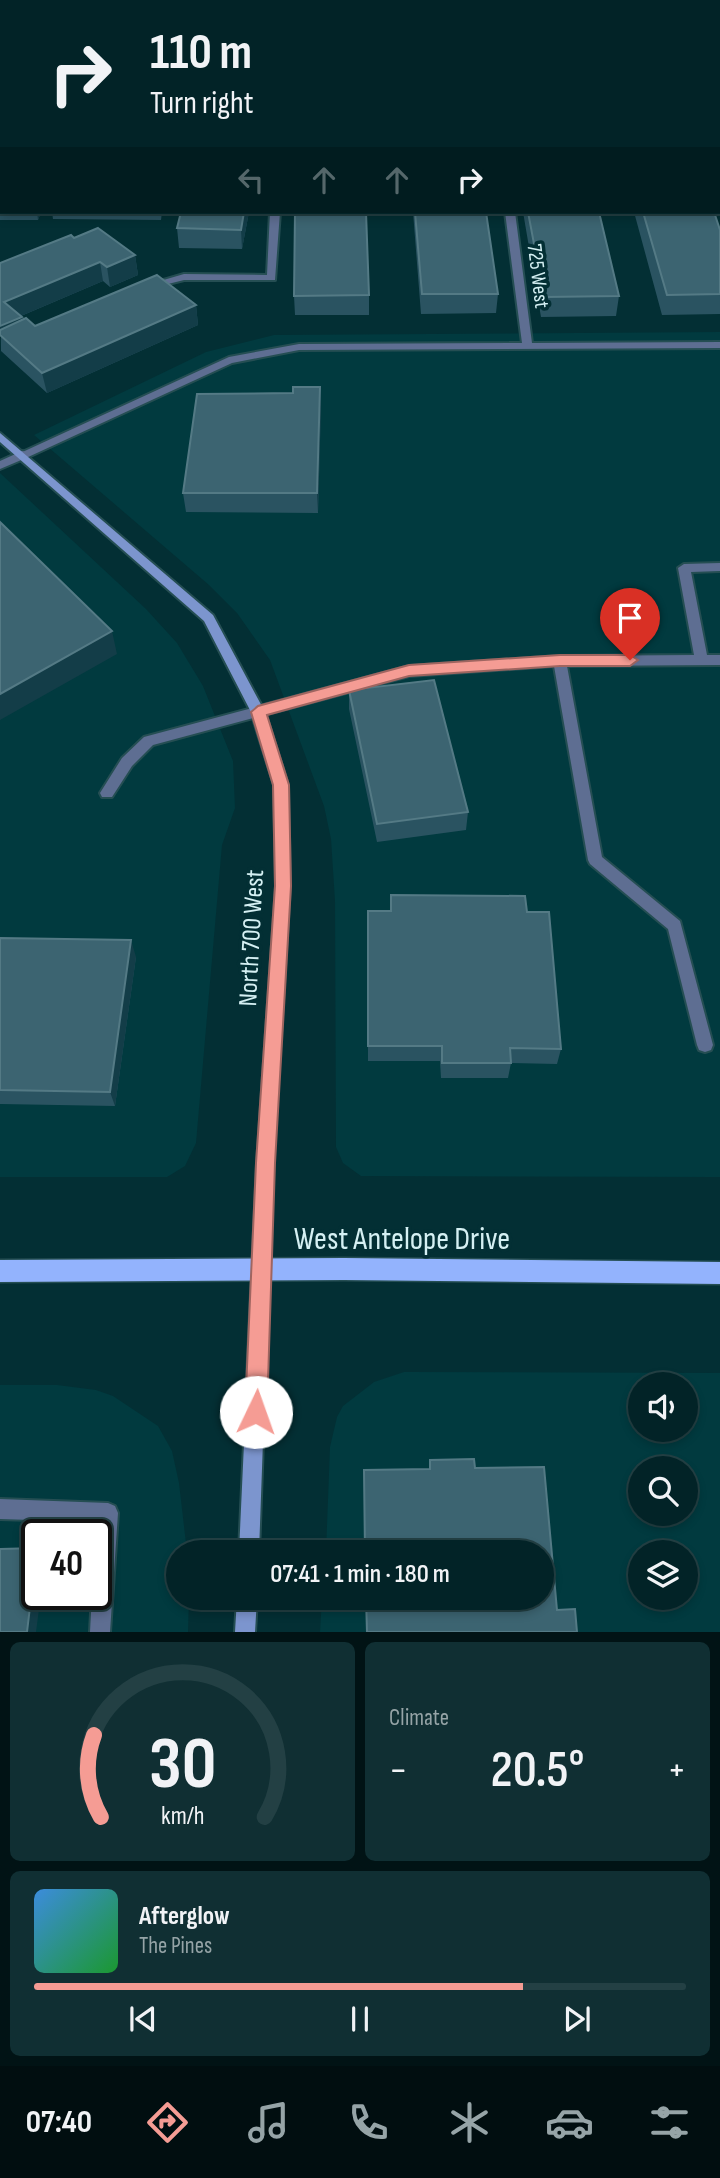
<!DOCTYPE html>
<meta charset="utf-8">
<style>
body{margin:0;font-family:"Sofia Sans Condensed",sans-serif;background:#102f33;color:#f1f3f6;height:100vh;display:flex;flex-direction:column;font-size:26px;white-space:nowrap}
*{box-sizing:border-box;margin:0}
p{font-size:23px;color:#96a4a7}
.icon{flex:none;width:38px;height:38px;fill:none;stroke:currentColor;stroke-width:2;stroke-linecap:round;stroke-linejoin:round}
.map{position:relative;height:1632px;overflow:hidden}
.side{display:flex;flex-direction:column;gap:10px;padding:10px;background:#011315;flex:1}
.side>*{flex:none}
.hud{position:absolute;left:0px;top:0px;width:721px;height:214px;box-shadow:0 4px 10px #0003,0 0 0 2px #234044;background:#022327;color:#f1f3f6;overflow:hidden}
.buttons{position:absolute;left:628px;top:1372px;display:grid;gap:14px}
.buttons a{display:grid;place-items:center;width:70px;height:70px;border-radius:50%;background:#022327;box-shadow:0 4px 10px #0003,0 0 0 2px #234044;font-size:35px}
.speed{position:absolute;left:21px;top:1519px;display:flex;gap:14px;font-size:35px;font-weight:700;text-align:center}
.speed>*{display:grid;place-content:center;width:91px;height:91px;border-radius:50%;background:#022327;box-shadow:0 4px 10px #0003,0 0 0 2px #234044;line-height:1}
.speed .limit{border:4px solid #111;border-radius:10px;background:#fff;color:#111}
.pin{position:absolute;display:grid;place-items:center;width:60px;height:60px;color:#fff;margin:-72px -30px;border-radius:50% 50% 50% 0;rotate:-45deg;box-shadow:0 0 7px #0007}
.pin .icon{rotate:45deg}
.me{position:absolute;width:77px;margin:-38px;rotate:3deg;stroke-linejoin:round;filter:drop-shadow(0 0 5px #0008)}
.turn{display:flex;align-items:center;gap:24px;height:147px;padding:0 35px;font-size:32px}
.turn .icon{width:91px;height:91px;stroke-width:2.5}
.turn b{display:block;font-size:49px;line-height:60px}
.lanes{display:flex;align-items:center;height:66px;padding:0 35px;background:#0003;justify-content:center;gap:35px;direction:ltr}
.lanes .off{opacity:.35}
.big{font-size:52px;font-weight:600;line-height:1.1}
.side .tile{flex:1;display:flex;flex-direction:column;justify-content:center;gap:10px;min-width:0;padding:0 24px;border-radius:10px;background:#102f33}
.side .dial{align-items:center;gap:0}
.dial svg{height:182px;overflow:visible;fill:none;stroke:#234044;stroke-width:7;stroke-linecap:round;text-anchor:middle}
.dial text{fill:#f1f3f6;stroke:none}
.song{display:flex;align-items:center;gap:21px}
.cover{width:84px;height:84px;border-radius:10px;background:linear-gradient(135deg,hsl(210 70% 55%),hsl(130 70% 35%))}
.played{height:7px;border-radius:4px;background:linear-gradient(90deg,#f59c94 75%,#234044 75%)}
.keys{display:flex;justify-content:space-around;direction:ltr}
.heat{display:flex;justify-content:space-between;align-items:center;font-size:38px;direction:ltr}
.side .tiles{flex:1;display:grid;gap:10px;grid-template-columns:1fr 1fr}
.tile:last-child{grid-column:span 2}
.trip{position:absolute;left:166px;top:1540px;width:388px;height:70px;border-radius:35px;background:#022327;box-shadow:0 4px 10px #0003,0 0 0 2px #234044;font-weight:600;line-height:70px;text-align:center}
.tabs{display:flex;height:112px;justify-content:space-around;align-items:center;background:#010e10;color:#96a4a7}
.tabs .icon{width:49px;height:49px}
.tabs .active{color:#f59c94}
.tabs b{font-size:32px;color:#f1f3f6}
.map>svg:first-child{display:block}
.built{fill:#013a3f;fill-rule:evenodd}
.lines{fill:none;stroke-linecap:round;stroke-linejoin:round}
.lane-casing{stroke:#254e53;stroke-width:4}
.street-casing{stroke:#254e53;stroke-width:4}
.secondary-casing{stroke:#254e53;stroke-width:4}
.primary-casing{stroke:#254e53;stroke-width:3}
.lane{fill:#5e6e92;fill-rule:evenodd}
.street{fill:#5e6e92;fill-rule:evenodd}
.secondary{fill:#7c95ce;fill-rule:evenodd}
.primary{fill:#93b3fd;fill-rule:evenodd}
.wall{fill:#2a5361}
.shaded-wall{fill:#133d48}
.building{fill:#3c6471;stroke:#547a85;stroke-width:2}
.route{fill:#f59c94;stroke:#9f6560;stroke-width:2}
.labels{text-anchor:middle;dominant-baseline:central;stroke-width:7;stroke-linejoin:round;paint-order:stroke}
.far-street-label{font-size:21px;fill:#d5f0f3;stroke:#032f34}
.street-label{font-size:26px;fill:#d5f0f3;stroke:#032f34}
.near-street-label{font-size:32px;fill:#d5f0f3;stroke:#032f34}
</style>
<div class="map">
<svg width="720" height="1632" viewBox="0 0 720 1632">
<rect width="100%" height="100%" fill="#032f34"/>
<path class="built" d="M720 332V1177L361 1176 343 1163 336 1147 335 901 331 839 324 806 270 660 237 613 209 585 34 435 206 352 274 335Z
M0 473 146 609 177 643 203 686 233 761 235 808 222 845 196 1143 185 1166 167 1177H0Z
M404 1372 720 1373V1632H320L322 1598H542V1552H326L330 1447 337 1417 343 1406 374 1382ZM640 1384H686V1430H640ZM640 1468H686V1514H640ZM640 1552H686V1598H640Z
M0 1385H57L96 1390 113 1396 158 1426 172 1451 179 1483 187 1552H178V1598H189L188 1632H0ZM37 1535H96V1594H37Z"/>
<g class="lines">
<defs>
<path id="lane" d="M22 451 26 452V458L0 469V461Z
M720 563V571L691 572 707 655H720V665L567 666 602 857 680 921 713 1045 711 1050 705 1052 699 1050 697 1045 668 929 590 864 588 860 554 666 409 676 153 745 132 766 112 797H102L100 793 122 758 144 737 409 666 560 656 694 655 678 568 684 564Z
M0 1499 108 1503 115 1506 118 1513 110 1632H90L92 1594H96L98 1522 0 1519Z"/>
<path id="street" d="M246 0H254V2H246Z
M0 81H2V85H0Z
M719 81H720V85H719Z
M719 194H720V200H719Z
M270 212H280L275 280H184L148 289 143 286 184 274 267 275Z
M505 212H515L532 343 720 342V348L299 350 232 363 26 458H18L16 455 229 357 299 344 522 343Z"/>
<path id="secondary" d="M0 433 213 615 265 712 288 785 290 886 273 1163 259 1552H239L257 1163 276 886 274 785 251 712 204 621 0 442Z
M237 1598H257L255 1632H235Z"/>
<path id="primary" d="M344 1258 720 1262V1284L344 1280 0 1282V1260Z"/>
</defs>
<use href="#lane" class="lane-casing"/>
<use href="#street" class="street-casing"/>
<use href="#secondary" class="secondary-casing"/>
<use href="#primary" class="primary-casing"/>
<use href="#lane" class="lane"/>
<use href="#street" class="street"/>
<use href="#secondary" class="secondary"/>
<use href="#primary" class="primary"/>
</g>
<path class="wall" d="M293 0H348V2H293Z
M416 0H462H456V2H416Z
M625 0H681V2H626Z
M2 28V54L0 50V34Z
M0 101H2V142H0Z
M0 169H2V212H41L38 220H0Z
M52 212H162L161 220 53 219Z
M181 212H249L242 249 179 248 177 228Z
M413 212H486L498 294 496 313 421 314Z
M523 212H599L619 296 616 316 541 317Z
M634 212H714L720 230V314L662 315Z
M74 238 135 255 138 275 110 287 103 281 21 316 23 320 35 326 196 305 198 325 47 393 1 351 0 263Z
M369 295V315H295L294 296Z
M321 406 318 513 186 512 183 493Z
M349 690 468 812 466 830 377 842 349 709Z
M391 895 527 912 561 1049 557 1064 511 1063 508 1078H441L440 1061H368V911H390Z
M0 938 136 957 115 1106 0 1104Z"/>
<path class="shaded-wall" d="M37 212H41L38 220Z
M244 212H249L242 249 241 230Z
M135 255 138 275 110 287 107 267Z
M100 262 103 281 9 321 4 302Z
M196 305 198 325 47 393 42 373Z
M22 317 27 336 0 335V326Z
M320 387 321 406 318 513 317 493Z
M112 631 117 654 0 720V694Z
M131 940 136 957 115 1106 110 1092Z
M37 1553V1594H41L36 1632H27Z"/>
<path class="building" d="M23 0H57V2H23Z
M141 0H186V2L140 1Z
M2 28V41H0V34Z
M0 101H2V128H0Z
M0 169H2V201H0Z
M181 212H244L241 230 177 228Z
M295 212H366L369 295 294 296Z
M415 212H486L498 294H422Z
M528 212H599L619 296 544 297Z
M643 212H714L720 230V294L667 295Z
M98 228 135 255 107 267 100 262 4 302 22 317 0 326V263L71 235 74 238Z
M157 275 196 305 42 373 0 335V330L26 318 35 326Z
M293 387H320L317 493H183L197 394 293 393Z
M0 522 112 631 0 694Z
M434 680 468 812 377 824 349 690Z
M391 895 525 896 527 912H549L561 1049 510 1048 511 1063H442V1046H368V911H391Z
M0 938 131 940 110 1092 0 1090Z
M474 1459 475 1468 544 1467 557 1610 575 1609 577 1632H367L366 1598H542V1552H365L364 1470 430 1469V1460Z
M37 1548 27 1632H0V1549Z"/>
<path class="route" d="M560 655H630L638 660 630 666H560L409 676 267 715 289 785 291 886 275 1163 267 1412 264 1419 256 1423 248 1419 245 1412 256 1163 275 886 273 785 251 712 258 706 409 665Z"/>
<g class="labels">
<g class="far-street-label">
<text transform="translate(538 276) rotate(83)">725 West</text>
</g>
<g class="street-label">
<text transform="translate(252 938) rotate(-87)">North 700 West</text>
</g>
<g class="near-street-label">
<text x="402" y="1239">West Antelope Drive</text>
</g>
</g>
</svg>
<div class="buttons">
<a><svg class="icon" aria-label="sound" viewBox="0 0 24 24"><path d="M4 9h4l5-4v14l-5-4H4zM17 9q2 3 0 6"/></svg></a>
<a><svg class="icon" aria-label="search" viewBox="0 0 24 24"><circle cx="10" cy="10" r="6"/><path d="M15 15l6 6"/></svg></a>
<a><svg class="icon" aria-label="layers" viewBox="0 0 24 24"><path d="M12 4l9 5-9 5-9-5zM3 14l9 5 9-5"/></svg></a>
</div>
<div class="speed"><div class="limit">40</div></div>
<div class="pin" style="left:630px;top:660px;background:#d93025"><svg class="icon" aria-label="arrive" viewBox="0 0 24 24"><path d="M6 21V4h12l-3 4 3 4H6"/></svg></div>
<svg class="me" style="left:256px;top:1412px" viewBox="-20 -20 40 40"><circle r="19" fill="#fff"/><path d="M0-13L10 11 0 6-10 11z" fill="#f59c94"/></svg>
<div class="trip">07:41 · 1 min · 180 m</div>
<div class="hud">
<div class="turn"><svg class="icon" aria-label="right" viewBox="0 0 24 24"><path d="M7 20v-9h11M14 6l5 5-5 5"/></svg><div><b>110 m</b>Turn right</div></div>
<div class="lanes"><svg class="icon off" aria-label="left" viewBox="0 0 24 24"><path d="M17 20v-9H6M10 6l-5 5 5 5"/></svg><svg class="icon off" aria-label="ahead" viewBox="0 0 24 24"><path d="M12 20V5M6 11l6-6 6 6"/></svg><svg class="icon off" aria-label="ahead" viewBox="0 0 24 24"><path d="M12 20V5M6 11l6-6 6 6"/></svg><svg class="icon" aria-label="right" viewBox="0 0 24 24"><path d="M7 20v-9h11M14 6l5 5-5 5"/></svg></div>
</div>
</div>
<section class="side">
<div class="tiles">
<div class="tile dial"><svg viewBox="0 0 100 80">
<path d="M14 69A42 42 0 1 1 86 69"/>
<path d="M14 69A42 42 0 0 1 11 33" stroke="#f59c94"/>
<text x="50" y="56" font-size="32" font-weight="700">30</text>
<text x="50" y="72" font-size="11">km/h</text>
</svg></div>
<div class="tile"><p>Climate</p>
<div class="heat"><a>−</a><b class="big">20.5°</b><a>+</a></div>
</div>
<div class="tile">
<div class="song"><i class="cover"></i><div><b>Afterglow</b><p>The Pines</p></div></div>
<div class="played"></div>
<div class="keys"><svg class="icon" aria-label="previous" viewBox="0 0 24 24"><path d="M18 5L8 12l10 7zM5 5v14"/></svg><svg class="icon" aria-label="pause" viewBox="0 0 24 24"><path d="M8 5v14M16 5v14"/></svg><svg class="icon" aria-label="next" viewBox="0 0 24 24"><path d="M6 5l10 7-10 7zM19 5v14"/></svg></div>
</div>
</div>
</section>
<nav class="tabs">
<b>07:40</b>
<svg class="icon active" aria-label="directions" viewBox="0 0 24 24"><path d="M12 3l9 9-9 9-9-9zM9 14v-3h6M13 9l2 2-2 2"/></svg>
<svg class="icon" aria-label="music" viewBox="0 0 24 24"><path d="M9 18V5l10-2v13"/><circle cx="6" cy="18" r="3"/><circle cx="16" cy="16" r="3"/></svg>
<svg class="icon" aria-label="phone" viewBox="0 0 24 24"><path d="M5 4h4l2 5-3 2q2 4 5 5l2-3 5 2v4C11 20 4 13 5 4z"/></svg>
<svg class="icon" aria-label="climate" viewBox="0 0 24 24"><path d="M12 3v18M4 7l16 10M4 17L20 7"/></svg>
<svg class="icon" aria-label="car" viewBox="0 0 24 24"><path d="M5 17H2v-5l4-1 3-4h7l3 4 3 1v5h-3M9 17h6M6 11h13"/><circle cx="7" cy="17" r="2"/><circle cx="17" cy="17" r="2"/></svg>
<svg class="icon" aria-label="filters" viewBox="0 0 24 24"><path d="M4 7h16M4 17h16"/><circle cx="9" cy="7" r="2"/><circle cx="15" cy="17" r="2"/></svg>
</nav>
